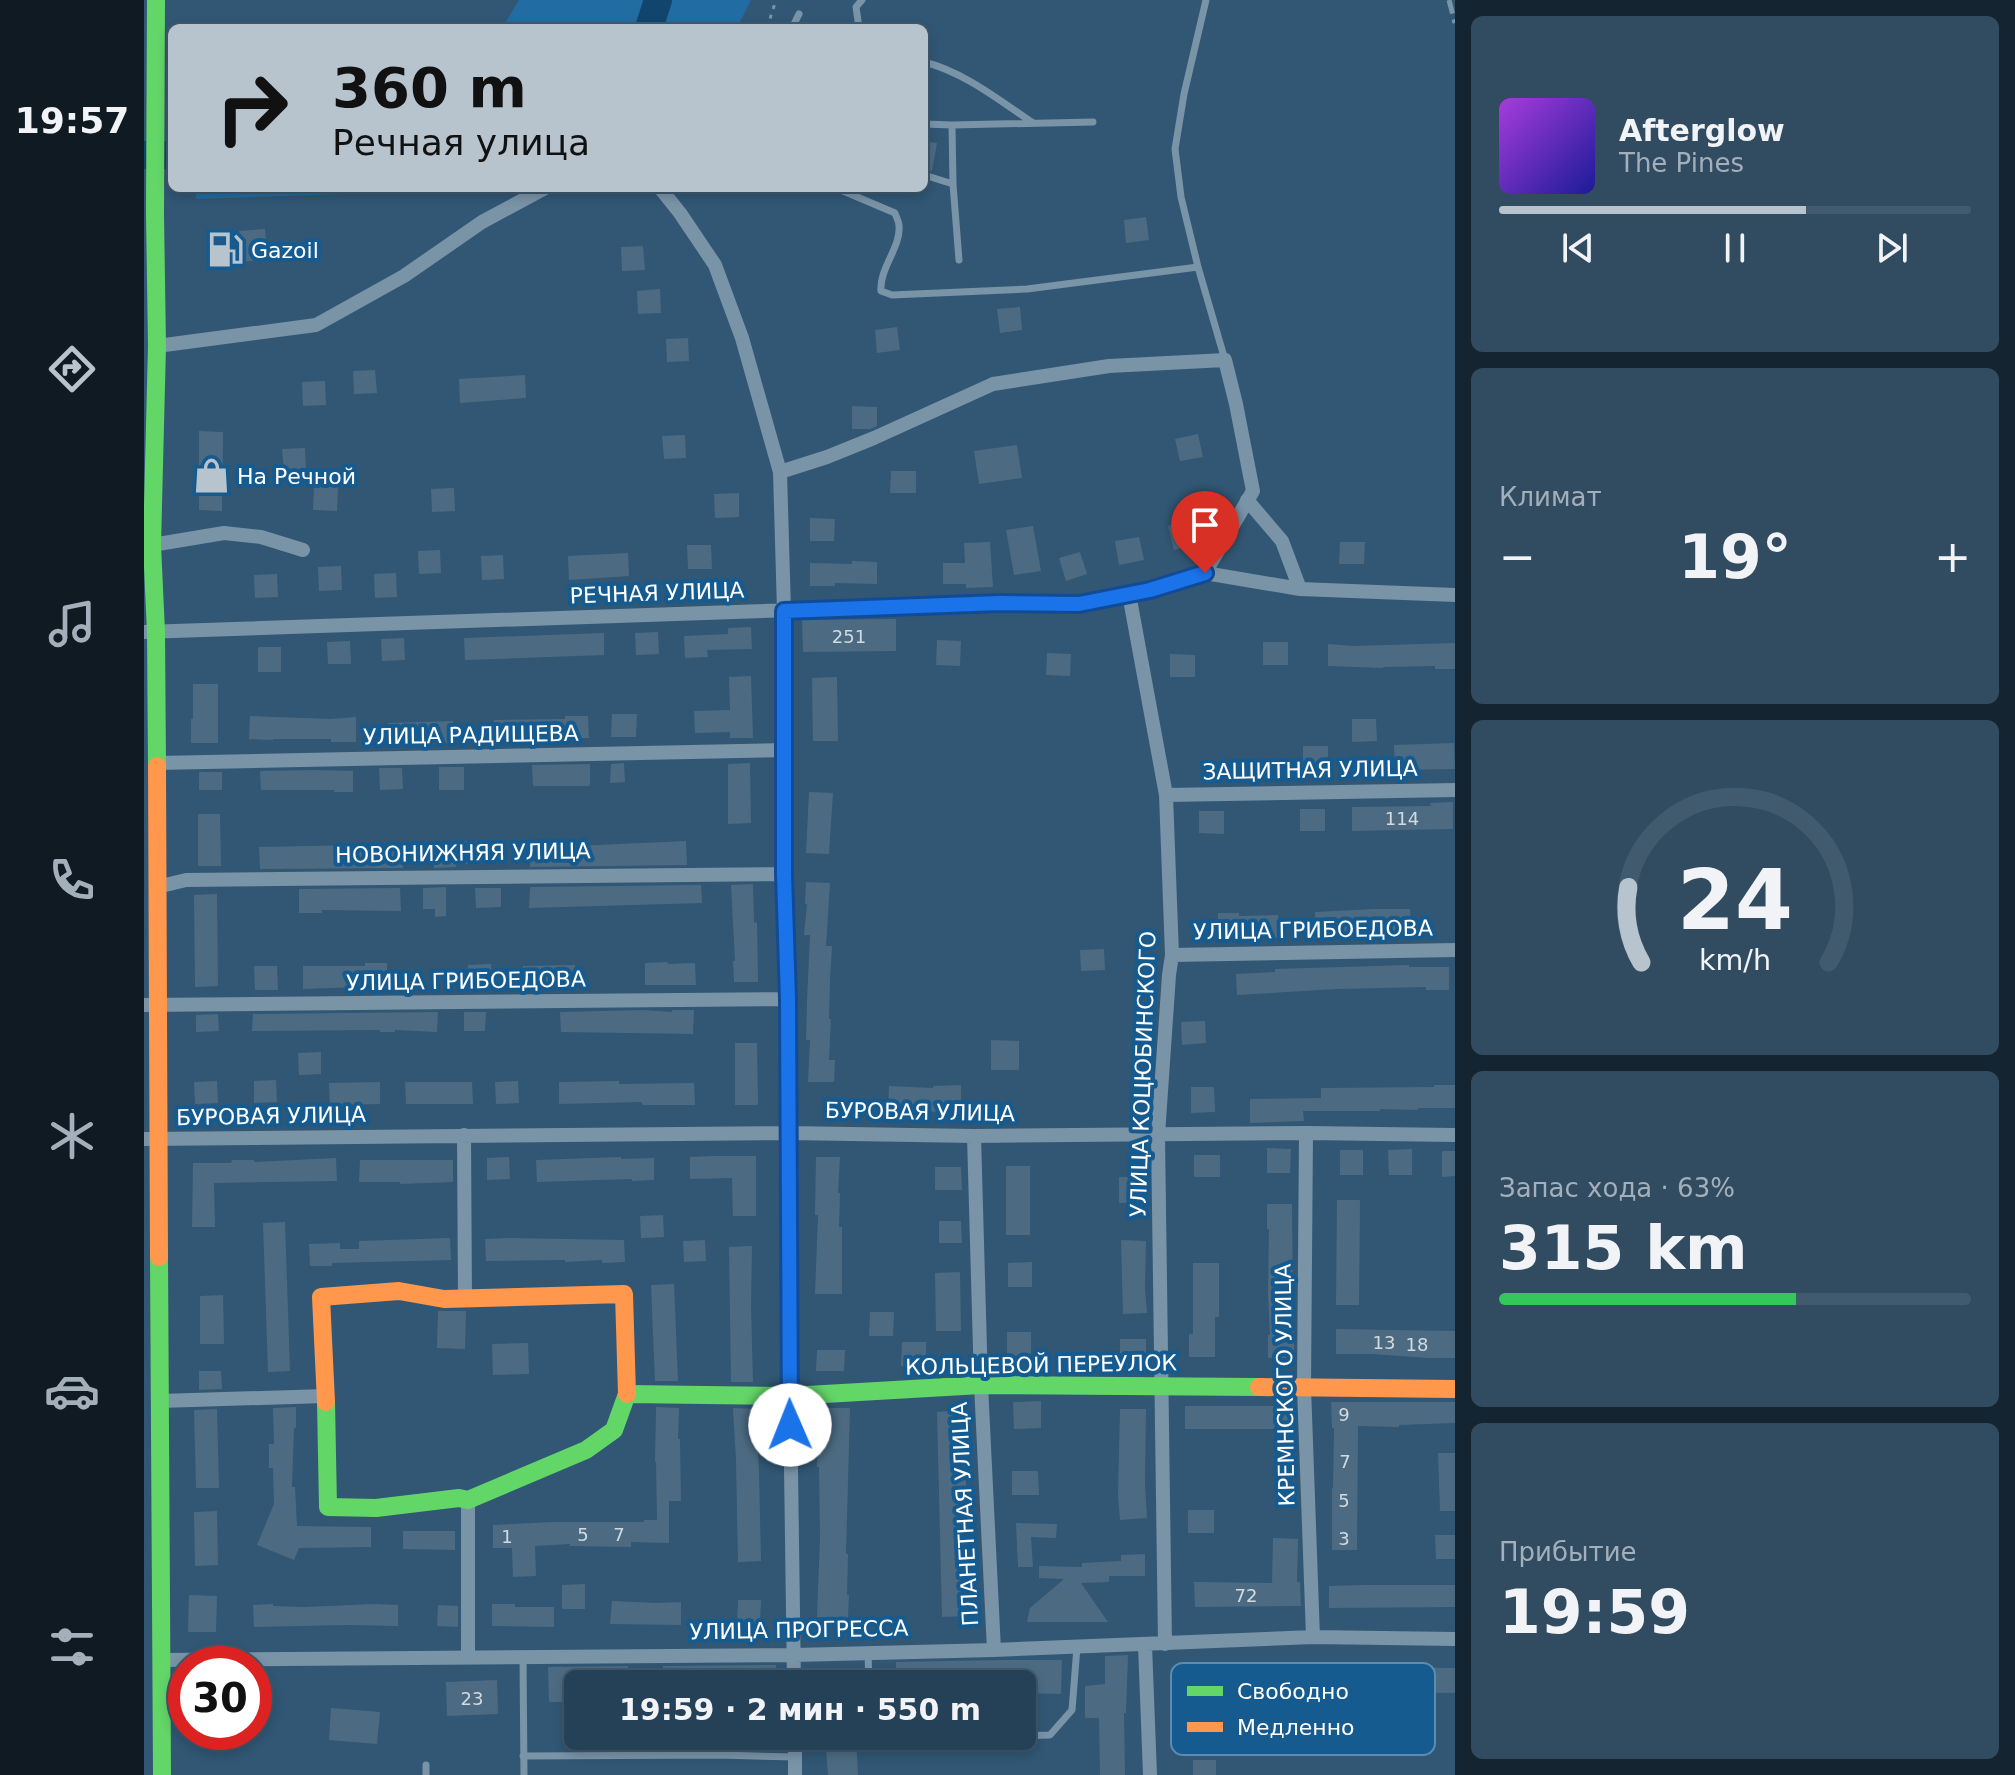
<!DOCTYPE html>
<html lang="ru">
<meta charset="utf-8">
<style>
body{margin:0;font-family:"DejaVu Sans",sans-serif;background:#314c61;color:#f1f3f6;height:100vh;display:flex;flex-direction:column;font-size:30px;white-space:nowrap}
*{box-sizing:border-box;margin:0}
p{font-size:26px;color:#a3afba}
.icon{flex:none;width:44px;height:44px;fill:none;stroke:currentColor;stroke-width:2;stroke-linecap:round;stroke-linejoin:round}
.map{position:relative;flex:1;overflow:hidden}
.panel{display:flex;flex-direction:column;gap:16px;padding:16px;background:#142430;width:560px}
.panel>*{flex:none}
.guide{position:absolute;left:24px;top:24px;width:760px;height:168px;border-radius:12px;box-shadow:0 4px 12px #0003,0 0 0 2px #425a6d;background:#b7c4ce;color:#111;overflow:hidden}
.speed{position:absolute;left:24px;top:1646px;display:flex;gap:16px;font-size:40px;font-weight:700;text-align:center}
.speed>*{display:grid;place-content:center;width:104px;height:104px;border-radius:50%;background:#254157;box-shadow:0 4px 12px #0003,0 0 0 2px #425a6d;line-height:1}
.speed .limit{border:12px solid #d22;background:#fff;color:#111}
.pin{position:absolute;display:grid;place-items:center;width:68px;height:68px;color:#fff;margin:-82px -34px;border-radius:50% 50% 50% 0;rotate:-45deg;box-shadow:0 0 8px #0007}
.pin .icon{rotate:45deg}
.me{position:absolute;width:88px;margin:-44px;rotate:359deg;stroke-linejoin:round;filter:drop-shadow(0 0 6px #0008)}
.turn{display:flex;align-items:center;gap:28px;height:168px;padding:0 32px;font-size:36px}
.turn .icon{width:104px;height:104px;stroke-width:2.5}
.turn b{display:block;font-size:56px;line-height:68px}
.big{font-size:60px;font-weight:700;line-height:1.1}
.panel .widget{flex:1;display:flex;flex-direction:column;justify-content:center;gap:12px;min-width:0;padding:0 28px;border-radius:12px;background:#314c61}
.panel .dial{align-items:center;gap:0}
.dial svg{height:208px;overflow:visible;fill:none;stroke:#425a6d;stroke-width:7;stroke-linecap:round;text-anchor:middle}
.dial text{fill:#f1f3f6;stroke:none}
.song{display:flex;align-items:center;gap:24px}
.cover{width:96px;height:96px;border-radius:12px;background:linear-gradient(135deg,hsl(280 70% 55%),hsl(240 70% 35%))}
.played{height:8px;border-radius:4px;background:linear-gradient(90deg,#b7c4ce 65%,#425a6d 65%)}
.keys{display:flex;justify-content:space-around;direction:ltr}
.heat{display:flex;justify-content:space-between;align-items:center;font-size:44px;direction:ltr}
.charge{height:12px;border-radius:6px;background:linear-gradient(90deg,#34c759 63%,#425a6d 0)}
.trip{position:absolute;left:420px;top:1670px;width:472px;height:80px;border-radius:12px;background:#254157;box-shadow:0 4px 12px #0003,0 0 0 2px #425a6d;font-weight:700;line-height:80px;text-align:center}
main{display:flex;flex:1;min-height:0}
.menu{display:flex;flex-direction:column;width:144px;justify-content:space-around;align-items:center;background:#0f1a23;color:#a3afba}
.menu .icon{width:56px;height:56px}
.menu .active{color:#b7c4ce}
.menu b{font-size:36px;color:#f1f3f6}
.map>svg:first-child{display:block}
.green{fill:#216ca2}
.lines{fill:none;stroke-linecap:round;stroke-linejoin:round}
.river{stroke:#11456d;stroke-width:28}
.building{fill:#4c6b82}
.path{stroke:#7993a7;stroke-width:3;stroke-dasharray:4 6;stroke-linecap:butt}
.lane{stroke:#7993a7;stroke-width:7}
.street{stroke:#7993a7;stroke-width:14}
.fast{stroke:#63d668;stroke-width:18}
.slow{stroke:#ff974d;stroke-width:18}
.rail{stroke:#7b93a7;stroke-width:5;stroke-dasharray:14 6;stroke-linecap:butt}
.route-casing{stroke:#114b97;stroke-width:20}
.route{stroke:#1a73e8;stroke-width:14}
.labels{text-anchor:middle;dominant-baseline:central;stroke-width:8;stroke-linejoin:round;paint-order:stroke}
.number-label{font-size:18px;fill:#d2dae0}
.poi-label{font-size:22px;fill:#fff;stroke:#165b8f;text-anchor:start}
.street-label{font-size:22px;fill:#fff;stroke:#165b8f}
.key{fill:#165b8f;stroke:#5c8cb1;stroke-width:2}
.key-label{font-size:22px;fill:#fff}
</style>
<main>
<nav class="menu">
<b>19:57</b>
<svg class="icon active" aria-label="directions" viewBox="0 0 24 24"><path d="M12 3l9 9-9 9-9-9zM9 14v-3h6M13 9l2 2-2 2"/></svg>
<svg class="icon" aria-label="music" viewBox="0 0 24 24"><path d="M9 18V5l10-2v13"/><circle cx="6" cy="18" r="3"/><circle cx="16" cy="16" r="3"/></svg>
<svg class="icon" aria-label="phone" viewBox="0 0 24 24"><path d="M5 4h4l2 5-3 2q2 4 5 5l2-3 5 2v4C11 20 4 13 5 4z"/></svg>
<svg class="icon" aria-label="climate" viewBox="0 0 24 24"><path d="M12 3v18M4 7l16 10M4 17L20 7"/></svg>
<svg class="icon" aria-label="car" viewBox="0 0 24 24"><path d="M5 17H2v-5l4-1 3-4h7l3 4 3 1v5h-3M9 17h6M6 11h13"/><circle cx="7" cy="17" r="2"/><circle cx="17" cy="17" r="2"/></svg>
<svg class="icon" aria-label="filters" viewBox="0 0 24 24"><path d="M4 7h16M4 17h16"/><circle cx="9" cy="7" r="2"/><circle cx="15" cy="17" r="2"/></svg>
</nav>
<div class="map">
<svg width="1311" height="1775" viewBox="0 0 1311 1775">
<rect width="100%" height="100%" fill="#315774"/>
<path class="green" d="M375 0H607L593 28H358Z
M51 188H241L229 193 52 199Z"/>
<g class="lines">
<path class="river" d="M505 28 514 0
M0 155H28"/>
</g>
<path class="building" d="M780 141 793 143 788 171 780 169Z
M1002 217 1005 240 982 243 980 220Z
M121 229 123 259 98 262 95 231Z
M499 246 501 270 478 271 477 247Z
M516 289 517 313 494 314 493 291Z
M876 307 878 330 856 333 853 309Z
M753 327 756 350 733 353 731 330Z
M544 338 545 361 523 362 522 339Z
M231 370 233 393 210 394 209 371Z
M381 375 382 398 316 403 315 379Z
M181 381 182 405 159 406 158 382Z
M708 406 733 407V426L726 429H708Z
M55 431 79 432 78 511 55 510Z
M1054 434 1059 457 1036 461 1031 439Z
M541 435 542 458 520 459 518 436Z
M873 445 878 478 835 484 830 451Z
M161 448 162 471 140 472 138 449Z
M747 471H772V493H746Z
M170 486 194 487 193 511 169 510Z
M310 488 311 511 288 512 287 489Z
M595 493V517L571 518 570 494Z
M666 518 691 519 690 541H666Z
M1049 519 1056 543 1030 550 1024 526Z
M889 526 897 571 870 575 862 530Z
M995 537 1000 560 975 565 971 541Z
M846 542 849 587 822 588V584H799V563H821L820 543Z
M1196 542H1221L1220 564H1195Z
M543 545H567L568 569H544Z
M296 550 297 573 275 574 274 551Z
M936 552 943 574 922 581 915 558Z
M484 553 485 576 425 580 424 556Z
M359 555 360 579 338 580 337 556Z
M708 561 733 562V584L691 583V586H666V563L708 564Z
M197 566 198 590 175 591 174 567Z
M252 573 253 597 231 598 230 574Z
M133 574 134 597 111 598 110 575Z
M752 619V651L659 652 658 620Z
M607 627 608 649 563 650 564 657 541 658 540 636 584 634V628Z
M514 632 515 654 492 655 491 633Z
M460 633V655L321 660 320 638Z
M260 638 261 660 238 661 237 639Z
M793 640 817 641 816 666 792 665Z
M206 641 207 664H184L183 642Z
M1119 642H1144V665H1119Z
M1311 643V669H1291V666L1239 667V668L1184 666V644L1209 646Z
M114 647H137V672H114Z
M903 653 927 654 926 676 902 675Z
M1026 654 1051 655V677H1026Z
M607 676 609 738H586V732L551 733 550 711 586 710 585 677Z
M693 677 694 741H669L668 678Z
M49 684H74V743H47V719H49Z
M468 714H493L492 737H467Z
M106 716 187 719 212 717V742H187V739H129V740L105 739Z
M421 716H444L445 738H410V745H388L387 741 351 742 350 720 421 719Z
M1208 719H1232L1233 741 1208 742Z
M309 721V743L245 745 244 723Z
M1310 743 1311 769 1251 770 1250 745Z
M1159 746H1184V768H1159Z
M480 763 481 782 466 783 467 764Z
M606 763 607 823 584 824V764Z
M446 764V784L445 786H389L388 765Z
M295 767H320V790H295Z
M235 768H258L259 789 236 790Z
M171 770 209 771V792H190V790H117L116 771Z
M55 772H78V790H55Z
M665 792 689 793 685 854 662 853Z
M1309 802V829L1208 831V807L1287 806 1286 803Z
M1156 809H1181V831H1156Z
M1055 811H1080V834L1055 833Z
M54 814H76L77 866H54Z
M321 841H344L345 863 312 864V867L290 868 289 847 321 846Z
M542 841 543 865 386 867V846L409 845V847Z
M217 845V848L258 846 259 868 116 869 115 847Z
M662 882 686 883 682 946H688L686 980 685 1019H687L685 1060H691L690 1082H664L666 1040H662L663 1001 666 935H660L663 904H661Z
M609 884 610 923 613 922 614 982H590L589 961H591L587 885Z
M557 885 558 903 385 908 386 887H387Z
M302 887V916L291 917V909H279V888Z
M256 888 257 911 178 910V913H155V889Z
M331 888H357V907L332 908Z
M73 894 74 986 51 987 50 895Z
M1231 909H1266L1267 932 1172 935 1171 912Z
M1074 913H1095V916L1134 915 1135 938H1111V936H1074Z
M960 949 961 970 937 971 936 950Z
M523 962 524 964 551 963 552 985H501V963Z
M221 963H243V986L159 989V966H221Z
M347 964 348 986 325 987 324 965Z
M431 965 432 987 379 988V966Z
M1265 965V967H1305V990H1282V987L1193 989 1093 995 1092 974 1131 972V969Z
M110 966H133L134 990H111Z
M499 1010 528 1012V1010H550L549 1034 417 1032 416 1012Z
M294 1012 293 1032 251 1030V1032H236V1030L108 1031 109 1014Z
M320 1012H342L341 1031H320Z
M74 1014 75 1031 52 1032V1015Z
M1061 1021 1062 1043 1038 1045 1037 1022Z
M847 1040 875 1041V1070H847Z
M591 1043H613L614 1105H591Z
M177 1052V1074L155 1075 154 1053Z
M132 1080 133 1102 110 1103V1081Z
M73 1081 74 1103 51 1104 50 1082Z
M374 1081 375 1103 352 1104 351 1082Z
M475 1081V1084L550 1083 551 1105H498V1102L415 1104V1082Z
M236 1082V1104L186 1105 185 1083Z
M261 1082H328L329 1104H262Z
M817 1085V1112L744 1111 745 1086 789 1088V1086Z
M1290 1085H1311V1108H1274V1110L1236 1109V1111H1159L1160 1121 1106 1123V1099L1177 1098V1088L1290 1087Z
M1047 1087H1070L1071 1112 1047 1113Z
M1123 1148 1147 1149 1146 1173H1123Z
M1268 1149V1175H1245L1244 1150Z
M1196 1150H1219V1175H1196Z
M1298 1151H1311V1176L1298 1177Z
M1050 1155H1076V1177H1050Z
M568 1156H612V1216H589L588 1178 546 1179V1157Z
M365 1157 366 1179 343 1180V1158Z
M477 1157V1159L510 1158V1180L488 1181V1179L393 1182 392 1160Z
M672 1157H696L694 1193H696L695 1227H698V1294H671L674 1215H671Z
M192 1158 193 1181 70 1183 71 1227H48L49 1163H87L88 1160H110V1162Z
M216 1160H309V1182L256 1184V1182H215Z
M862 1166H886V1235H862Z
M791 1167H817L818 1190H791Z
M975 1177H1001V1203H975Z
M1193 1200H1216L1215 1305H1192Z
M1123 1204H1148L1149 1305H1139V1324L1150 1325V1358H1124V1335H1126L1124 1293 1125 1229H1123Z
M519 1215 520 1237 497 1238 496 1216Z
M795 1221H817L818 1243H795Z
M141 1222 146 1371 124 1372 119 1223Z
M306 1238 307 1260 188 1263V1266H166L165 1244 196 1243V1249H215V1241Z
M364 1238 480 1240 481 1262 458 1263V1260L421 1262V1260L342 1261 341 1239Z
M561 1240 562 1261 540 1262 539 1241Z
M977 1240 1002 1241 1001 1288 1003 1313 979 1314Z
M608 1246 607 1307 609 1382H587L585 1247Z
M888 1262V1287H864V1263Z
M1049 1263H1075V1317H1071V1357H1045V1334H1049Z
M816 1272 817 1331H792L791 1273Z
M530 1284 534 1381H511L507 1285Z
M79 1295 80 1344H56V1296Z
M294 1311H322L321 1349 293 1348Z
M726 1312H750L749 1336H725Z
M1192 1329 1311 1331V1358H1285L1228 1354H1192Z
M863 1332H887V1357H863Z
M976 1339H1002V1365H976Z
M758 1342H782V1366H757Z
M384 1343 385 1374 349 1375 348 1344Z
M673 1350H701L700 1371H672Z
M55 1371H77L78 1389 55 1390Z
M897 1401V1428L870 1429 869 1402Z
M1187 1402H1311V1423L1255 1425V1427L1214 1426 1213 1550H1188V1488H1189L1190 1428H1188Z
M1041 1406H1146V1429H1041Z
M152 1407V1428H150L148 1487H151L153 1526 227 1527V1547L155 1548 150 1560 113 1545 130 1504 129 1468H125V1444H130L129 1408Z
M512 1407 535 1408 534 1439H536L537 1501H525V1543L487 1542V1547L426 1546V1544L391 1546 392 1576 369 1577 368 1548H349V1525L408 1522H500V1520H513L512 1462H511Z
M589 1408 612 1409 615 1473 617 1561 594 1562 592 1460Z
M675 1408H706L702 1554H704L703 1595H705L704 1618 673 1617 676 1537 675 1467H673Z
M73 1409 75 1488H52L50 1410Z
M976 1409H1002L1001 1485 1003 1518 976 1520 974 1495Z
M818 1410 823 1502 821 1559H823L822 1593H823L824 1616 798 1617 793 1412Z
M1294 1453H1311V1511H1296Z
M868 1471H894L895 1495H868Z
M1044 1510H1070V1533H1044Z
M73 1511 74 1565 51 1566 50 1512Z
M872 1523 913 1524 912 1538 887 1537 889 1567H874Z
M259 1531H311V1550L259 1549Z
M1291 1535H1311V1559H1292Z
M1129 1538 1154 1539 1153 1582H1156L1157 1606 1051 1607 1050 1582 1128 1583Z
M1001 1554V1576H965V1582L937 1583 964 1622H883L886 1608 920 1579 895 1578V1566L938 1567V1563L977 1561V1555Z
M441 1584V1609H418V1585Z
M1221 1585H1311V1607L1185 1608V1586Z
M45 1595 73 1596 72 1632H44Z
M594 1600H617L616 1624 593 1623Z
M468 1601 512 1603 537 1602V1625L466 1624Z
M129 1604V1606L160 1607 231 1604 254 1605V1626L204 1625 110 1627 109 1605Z
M348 1604H371V1607H410V1627L348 1626Z
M294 1605 314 1606V1627L293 1626Z
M984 1655 982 1713H980L981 1775H956L955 1718H941V1686L961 1684V1656Z
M861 1660H918L917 1694 878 1693V1684H752V1662Z
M632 1665V1684H519V1666Z
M484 1666V1684H434V1702H405L404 1667Z
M1218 1667 1311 1668V1693L1219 1692Z
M353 1680 354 1714 303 1716 302 1682Z
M187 1708 236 1712 233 1744 185 1740Z
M681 1736H712L714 1775H684Z
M1049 1760H1072V1775H1049Z"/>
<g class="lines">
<path class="path" d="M623 28 632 0"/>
<path class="lane" d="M1062 0 1040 94 1031 149 1037 197 1054 267 1081 360
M648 28 655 14
M715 28 712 7 718 0
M780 62C820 72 855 100 889 123
M780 124 808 125 949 122
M808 125 809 184 815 260
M780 175 809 184
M692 188 751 213C752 217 755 221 755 226 757 247 735 269 737 291L748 295 883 289 1054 267
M724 1653 725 1684
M379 1658 380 1775
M736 1736 738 1738 752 1740 906 1735 928 1710 933 1647
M379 1756 575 1755 651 1757
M282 1765V1775"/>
<path class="street" d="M516 188 536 213 571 265 598 338 636 472 640 611V874L644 999 646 1396 650 1684
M13 346 172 325 260 276 338 222 401 188
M636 472 683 457 730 438 849 384 965 366 1081 360 1092 404 1109 491 1061 573
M1103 500 1138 541 1156 589
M0 545H8L80 533 117 537 159 550
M985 594 1022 795 1028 955 1025 975 1014 1135 1021 1644
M0 632 856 603 935 604 1006 590 1061 573 1156 589 1311 595
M13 763 642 750
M1022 795 1311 790
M13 887 42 880 640 874
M1028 955 1311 950
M0 1005 644 999
M1162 1133 1160 1387 1169 1637
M320 1135 321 1299
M830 1136 837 1385 850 1650
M0 1139 645 1133 830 1136 1162 1133 1311 1135
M16 1401 182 1396
M1001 1645 1006 1775
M324 1656V1500
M17 1660 650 1655 850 1650 1169 1637 1311 1639
M651 1736V1775"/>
<path class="fast" d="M12 0 11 214 13 346 8 545 12 632 13 766
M15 1257 18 1775
M182 1402 184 1507 232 1508 315 1498 324 1500 442 1450 470 1430 483 1394 646 1396 837 1385 1115 1387"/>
<path class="slow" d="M13 766 15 1257
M1115 1387 1311 1389
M182 1402 177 1297 255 1291 300 1299 480 1294 483 1394"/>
<path class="rail" d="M1305 0 1311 23"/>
</g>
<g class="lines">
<defs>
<path id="route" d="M646 1425 644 999 640 874V611L856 603 935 604 1006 590 1061 573"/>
</defs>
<use href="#route" class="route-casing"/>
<use href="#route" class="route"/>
</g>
<defs>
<symbol id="fuel-bare" viewBox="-9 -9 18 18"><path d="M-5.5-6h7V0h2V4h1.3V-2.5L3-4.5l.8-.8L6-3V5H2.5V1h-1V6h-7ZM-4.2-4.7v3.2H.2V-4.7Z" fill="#b7c4ce" stroke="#165b8f" stroke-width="2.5" paint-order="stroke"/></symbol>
<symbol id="shop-bare" viewBox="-9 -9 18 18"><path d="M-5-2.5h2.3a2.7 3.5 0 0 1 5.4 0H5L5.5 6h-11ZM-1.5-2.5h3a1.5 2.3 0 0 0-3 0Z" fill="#b7c4ce" stroke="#165b8f" stroke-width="2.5" paint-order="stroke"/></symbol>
</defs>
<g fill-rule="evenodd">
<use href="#fuel-bare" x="56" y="224" width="51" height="51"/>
<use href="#shop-bare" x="42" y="450" width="51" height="51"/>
</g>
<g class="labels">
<g class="number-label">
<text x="705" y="636">251</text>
<text x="1258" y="818">114</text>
<text x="1240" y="1342">13</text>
<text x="1273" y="1344">18</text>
<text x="1200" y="1414">9</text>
<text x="1201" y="1461">7</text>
<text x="1200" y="1500">5</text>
<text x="439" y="1534">5</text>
<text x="475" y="1534">7</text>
<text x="363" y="1536">1</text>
<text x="1200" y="1538">3</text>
<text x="1102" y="1595">72</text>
<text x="328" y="1698">23</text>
</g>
<g class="poi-label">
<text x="107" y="250">Gazoil</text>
<text x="93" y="476">На Речной</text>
</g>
<g class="street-label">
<text transform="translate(513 593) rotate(-2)">РЕЧНАЯ УЛИЦА</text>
<text transform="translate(327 735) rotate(-1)">УЛИЦА РАДИЩЕВА</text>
<text transform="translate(1166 770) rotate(-1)">ЗАЩИТНАЯ УЛИЦА</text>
<text transform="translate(319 853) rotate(-1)">НОВОНИЖНЯЯ УЛИЦА</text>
<text transform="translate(1169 930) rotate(-1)">УЛИЦА ГРИБОЕДОВА</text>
<text transform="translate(322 981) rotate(-1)">УЛИЦА ГРИБОЕДОВА</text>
<text transform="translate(999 1074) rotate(-88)">УЛИЦА КОЦЮБИНСКОГО</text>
<text transform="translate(776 1112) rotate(1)">БУРОВАЯ УЛИЦА</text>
<text transform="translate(127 1116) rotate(-1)">БУРОВАЯ УЛИЦА</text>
<text transform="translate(897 1365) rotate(-1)">КОЛЬЦЕВОЙ ПЕРЕУЛОК</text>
<text transform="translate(1141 1385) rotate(-91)">КРЕМНСКОГО УЛИЦА</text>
<text transform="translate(821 1514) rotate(-93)">ПЛАНЕТНАЯ УЛИЦА</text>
<text transform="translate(655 1630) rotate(-1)">УЛИЦА ПРОГРЕССА</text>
</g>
</g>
<rect x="1027" y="1663" width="264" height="92" rx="12" class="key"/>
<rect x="1043" y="1686" width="36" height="10" fill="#63d668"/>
<rect x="1043" y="1722" width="36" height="10" fill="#ff974d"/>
<g class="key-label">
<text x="1093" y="1699">Свободно</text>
<text x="1093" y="1735">Медленно</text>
</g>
</svg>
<div class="speed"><div class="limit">30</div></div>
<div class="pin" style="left:1061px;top:573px;background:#d93025"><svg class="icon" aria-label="arrive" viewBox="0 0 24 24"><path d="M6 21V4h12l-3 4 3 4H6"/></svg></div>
<svg class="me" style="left:646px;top:1425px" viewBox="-20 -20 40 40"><circle r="19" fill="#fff"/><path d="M0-13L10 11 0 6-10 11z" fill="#1a73e8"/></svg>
<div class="trip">19:59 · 2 мин · 550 m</div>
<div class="guide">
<div class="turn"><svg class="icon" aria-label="right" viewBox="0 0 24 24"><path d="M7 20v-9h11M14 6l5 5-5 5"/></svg><div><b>360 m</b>Речная улица</div></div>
</div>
</div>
<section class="panel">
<div class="widget">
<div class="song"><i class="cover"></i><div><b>Afterglow</b><p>The Pines</p></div></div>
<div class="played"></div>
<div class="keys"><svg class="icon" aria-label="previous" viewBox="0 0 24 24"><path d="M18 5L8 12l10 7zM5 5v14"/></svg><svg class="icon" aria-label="pause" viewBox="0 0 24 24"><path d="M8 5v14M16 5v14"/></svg><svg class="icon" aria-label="next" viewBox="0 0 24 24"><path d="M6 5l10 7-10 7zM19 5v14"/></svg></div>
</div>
<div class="widget"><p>Климат</p>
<div class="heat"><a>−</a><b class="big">19°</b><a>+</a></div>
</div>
<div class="widget dial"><svg viewBox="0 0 100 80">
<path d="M14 69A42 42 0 1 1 86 69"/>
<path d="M14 69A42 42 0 0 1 9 40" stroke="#b7c4ce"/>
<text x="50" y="56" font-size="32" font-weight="700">24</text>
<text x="50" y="72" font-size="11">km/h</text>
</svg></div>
<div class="widget"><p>Запас хода · 63%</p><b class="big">315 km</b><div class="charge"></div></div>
<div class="widget"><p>Прибытие</p><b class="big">19:59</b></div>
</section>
</main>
